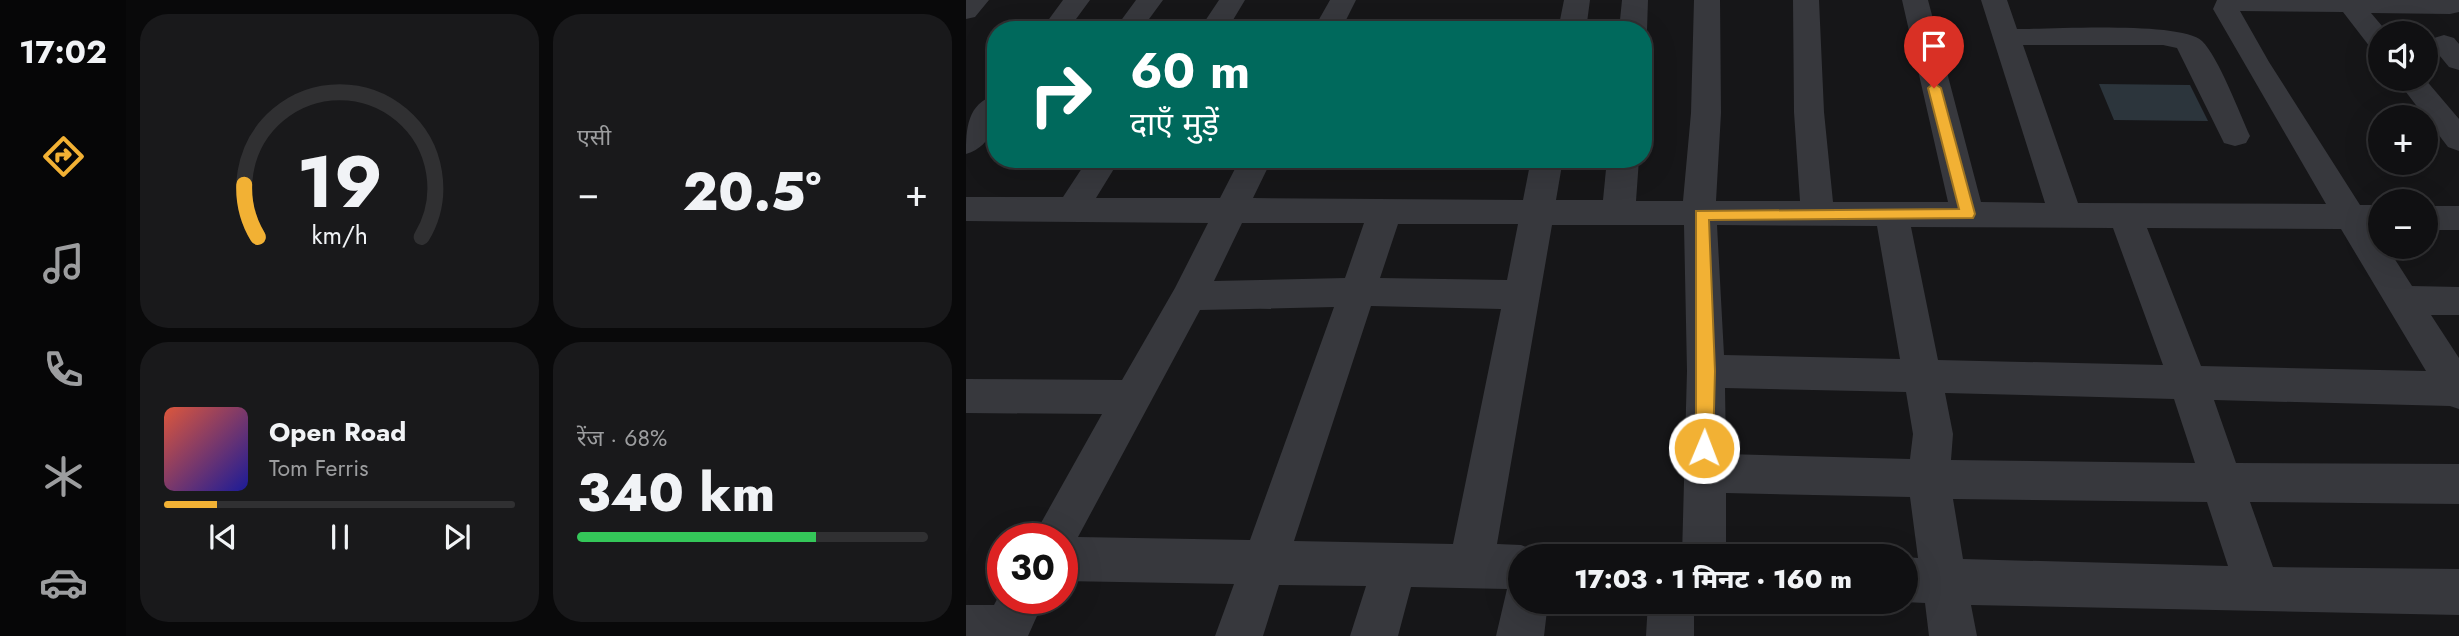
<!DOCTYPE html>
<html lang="hi">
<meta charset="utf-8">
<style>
body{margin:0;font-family:Jost,"Noto Sans Devanagari",sans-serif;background:#19191b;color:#f1f3f6;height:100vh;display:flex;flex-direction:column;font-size:26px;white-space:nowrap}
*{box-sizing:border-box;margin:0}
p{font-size:23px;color:#9c9d9f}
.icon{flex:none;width:38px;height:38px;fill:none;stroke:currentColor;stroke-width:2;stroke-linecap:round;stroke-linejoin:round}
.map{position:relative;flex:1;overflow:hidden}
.side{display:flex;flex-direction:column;gap:14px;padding:14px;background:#09090a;width:840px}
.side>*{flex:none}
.hud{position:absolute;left:21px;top:21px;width:665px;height:147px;border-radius:28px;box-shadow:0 7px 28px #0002,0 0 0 2px #303032;background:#00695c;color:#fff;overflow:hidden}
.buttons{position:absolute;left:1402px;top:21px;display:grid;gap:14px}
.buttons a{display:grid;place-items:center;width:70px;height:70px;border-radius:50%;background:#101012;box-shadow:0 7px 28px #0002,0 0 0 2px #303032;font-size:35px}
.speed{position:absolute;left:21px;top:523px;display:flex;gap:14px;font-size:35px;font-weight:700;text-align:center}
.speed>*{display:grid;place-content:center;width:91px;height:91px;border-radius:50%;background:#101012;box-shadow:0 7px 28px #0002,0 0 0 2px #303032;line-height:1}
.speed .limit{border:10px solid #d22;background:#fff;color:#111}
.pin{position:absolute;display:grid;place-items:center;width:60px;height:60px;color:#fff;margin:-72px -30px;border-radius:50% 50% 50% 0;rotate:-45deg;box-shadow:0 0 7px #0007}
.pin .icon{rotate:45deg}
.me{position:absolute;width:77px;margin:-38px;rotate:1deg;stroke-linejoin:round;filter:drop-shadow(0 0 5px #0008)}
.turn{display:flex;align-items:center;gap:24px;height:147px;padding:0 28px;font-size:32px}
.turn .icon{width:91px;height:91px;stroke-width:2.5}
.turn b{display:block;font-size:49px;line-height:60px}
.big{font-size:52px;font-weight:800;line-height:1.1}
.side .widget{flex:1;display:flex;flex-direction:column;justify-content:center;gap:10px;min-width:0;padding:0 24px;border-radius:28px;background:#19191b}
.side .dial{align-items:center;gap:0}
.dial svg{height:182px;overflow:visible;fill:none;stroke:#303032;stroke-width:7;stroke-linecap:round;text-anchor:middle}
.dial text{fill:#f1f3f6;stroke:none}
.song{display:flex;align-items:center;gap:21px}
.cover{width:84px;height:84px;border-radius:10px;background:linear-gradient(135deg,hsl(10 70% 55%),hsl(240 70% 35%))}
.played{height:7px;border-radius:4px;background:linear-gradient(90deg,#f2b134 15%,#303032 15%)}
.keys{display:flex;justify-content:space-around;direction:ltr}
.heat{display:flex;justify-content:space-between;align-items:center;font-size:38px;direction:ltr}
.charge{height:10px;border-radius:5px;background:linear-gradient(90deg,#34c759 68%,#303032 0)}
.side .tiles{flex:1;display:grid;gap:14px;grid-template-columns:repeat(2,1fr)}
.trip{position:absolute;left:542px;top:544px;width:410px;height:70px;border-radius:35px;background:#101012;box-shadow:0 7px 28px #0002,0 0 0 2px #303032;font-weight:800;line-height:70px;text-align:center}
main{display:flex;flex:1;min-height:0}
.menu{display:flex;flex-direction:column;width:126px;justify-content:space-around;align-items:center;background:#060607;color:#9c9d9f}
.menu .icon{width:49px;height:49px}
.menu .current{color:#f2b134}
.menu b{font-size:32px;color:#f1f3f6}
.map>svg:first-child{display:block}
.water{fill:#2c353c}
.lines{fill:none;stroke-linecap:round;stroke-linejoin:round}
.street{fill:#37383d;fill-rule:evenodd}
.route{fill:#f2b134;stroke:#9d7322;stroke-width:2}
</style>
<main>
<nav class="menu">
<b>17:02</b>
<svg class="icon current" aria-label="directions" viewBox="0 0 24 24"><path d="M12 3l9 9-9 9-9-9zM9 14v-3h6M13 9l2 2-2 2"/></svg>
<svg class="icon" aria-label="music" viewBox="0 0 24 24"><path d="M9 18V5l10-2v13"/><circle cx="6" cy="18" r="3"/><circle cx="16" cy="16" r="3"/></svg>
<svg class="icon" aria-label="phone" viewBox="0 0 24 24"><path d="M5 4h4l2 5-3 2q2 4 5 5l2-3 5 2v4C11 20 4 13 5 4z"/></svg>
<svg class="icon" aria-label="climate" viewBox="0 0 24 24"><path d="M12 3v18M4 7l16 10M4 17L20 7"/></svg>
<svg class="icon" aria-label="car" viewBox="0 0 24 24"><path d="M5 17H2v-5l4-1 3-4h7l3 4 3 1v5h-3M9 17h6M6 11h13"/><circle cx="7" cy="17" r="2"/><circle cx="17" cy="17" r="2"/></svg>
</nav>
<section class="side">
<div class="tiles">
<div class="widget dial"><svg viewBox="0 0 100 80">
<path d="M14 69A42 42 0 1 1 86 69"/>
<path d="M14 69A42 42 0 0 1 8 46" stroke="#f2b134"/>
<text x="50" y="56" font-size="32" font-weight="700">19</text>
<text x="50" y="72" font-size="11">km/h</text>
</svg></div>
<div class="widget"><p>एसी</p>
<div class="heat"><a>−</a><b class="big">20.5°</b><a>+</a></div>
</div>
<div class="widget">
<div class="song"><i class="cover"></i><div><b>Open Road</b><p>Tom Ferris</p></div></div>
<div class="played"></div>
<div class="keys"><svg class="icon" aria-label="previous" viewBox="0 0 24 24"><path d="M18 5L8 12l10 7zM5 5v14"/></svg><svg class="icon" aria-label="pause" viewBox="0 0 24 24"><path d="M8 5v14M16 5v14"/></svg><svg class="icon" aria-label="next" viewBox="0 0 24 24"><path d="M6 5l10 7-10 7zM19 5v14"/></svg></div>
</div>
<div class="widget"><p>रेंज · 68%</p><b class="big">340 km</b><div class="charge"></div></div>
</div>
</section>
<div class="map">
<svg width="1493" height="636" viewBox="0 0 1493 636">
<rect width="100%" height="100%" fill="#161618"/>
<path class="water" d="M1133 84 1224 85 1242 121 1148 120Z"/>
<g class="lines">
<path class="street" d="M0 0H23L9 17 0 19Z
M97 0H124L102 30H75Z
M170 0H197L175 30H148Z
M253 0H279L261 30H233Z
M364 0H390L375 30H347Z
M598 0H624L620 30H592Z
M656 0H682L681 30 677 35V30H653Z
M728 0H754L755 113 750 201H834L828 112 827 0H853L858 112 867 202H982L936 0H962L1015 202 1079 203 1015 0H1041L1051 29C1084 29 1216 21 1236 41 1253 58 1273 112 1284 136L1280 143 1269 146 1258 143 1211 48 1197 45H1057L1112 203 1360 204 1247 9 1251 0H1493V12L1484 14 1405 13 1422 33H1414V49L1404 47 1377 12 1274 11 1303 62 1394 205H1414V229H1410L1414 247H1421L1446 286 1493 287V315H1465L1493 358V409L1484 406 1248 400 1270 463 1493 464V504L1284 502 1307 567 1493 569V615L1005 605 1011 636H963L959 603 939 602 940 557 952 558 944 497 760 493V556H716L721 371 718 225H586L531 544 555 545 571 551 573 556H555V602H582L578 636H530L541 589 445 587 432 636H384L400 586 313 585 297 636H249L268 584 96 581V539H66L136 414 0 413V379L156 380 209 288 242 223 0 221V197H97L122 159H154L130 198H254L274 159H306L287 198 557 200 565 159H597L590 200H637L641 159H673L670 201H717L725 113ZM276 223H398L379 278 248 281ZM432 224H552L541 280 414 278ZM751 225 911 226 934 359 758 355ZM945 227 1147 228 1197 365 972 360ZM1181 228 1375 229 1460 371 1235 366ZM405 306 535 309 487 544 328 541ZM368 307 284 540 112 537 234 310ZM759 388 940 392 947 434 944 459 760 454ZM979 393 1208 399 1229 463 985 460 987 434ZM987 499 1241 502 1262 566 997 559Z
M1478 35 1488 38 1493 44V70L1483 67 1464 44 1468 38Z
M1430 79H1459L1493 119V151L1482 147Z
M30 95C30 120 29 145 0 154 0 129 1 103 30 95Z
M1460 206H1493V230H1460Z
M37 588V598H79L62 636H0V605H28Z
M682 602H728V636H680Z"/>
</g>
<path class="route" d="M968 83 975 88 1009 214 1007 218 743 220 749 371 747 448 745 453H732L730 448V211L993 209 962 88Z"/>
</svg>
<div class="buttons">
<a><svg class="icon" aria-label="sound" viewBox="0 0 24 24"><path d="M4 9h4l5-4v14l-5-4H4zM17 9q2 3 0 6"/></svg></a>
<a>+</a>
<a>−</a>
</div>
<div class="speed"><div class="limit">30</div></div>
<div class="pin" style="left:968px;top:88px;background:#d93025"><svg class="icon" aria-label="arrive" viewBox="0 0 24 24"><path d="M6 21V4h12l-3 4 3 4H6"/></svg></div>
<svg class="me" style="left:738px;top:448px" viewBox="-20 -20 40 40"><circle r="17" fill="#f2b134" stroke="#fff" stroke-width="3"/><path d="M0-11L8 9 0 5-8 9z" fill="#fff"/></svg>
<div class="trip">17:03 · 1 मिनट · 160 m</div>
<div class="hud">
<div class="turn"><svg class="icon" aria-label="right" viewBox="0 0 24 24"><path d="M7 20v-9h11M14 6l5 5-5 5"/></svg><div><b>60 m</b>दाएँ मुड़ें</div></div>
</div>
</div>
</main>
